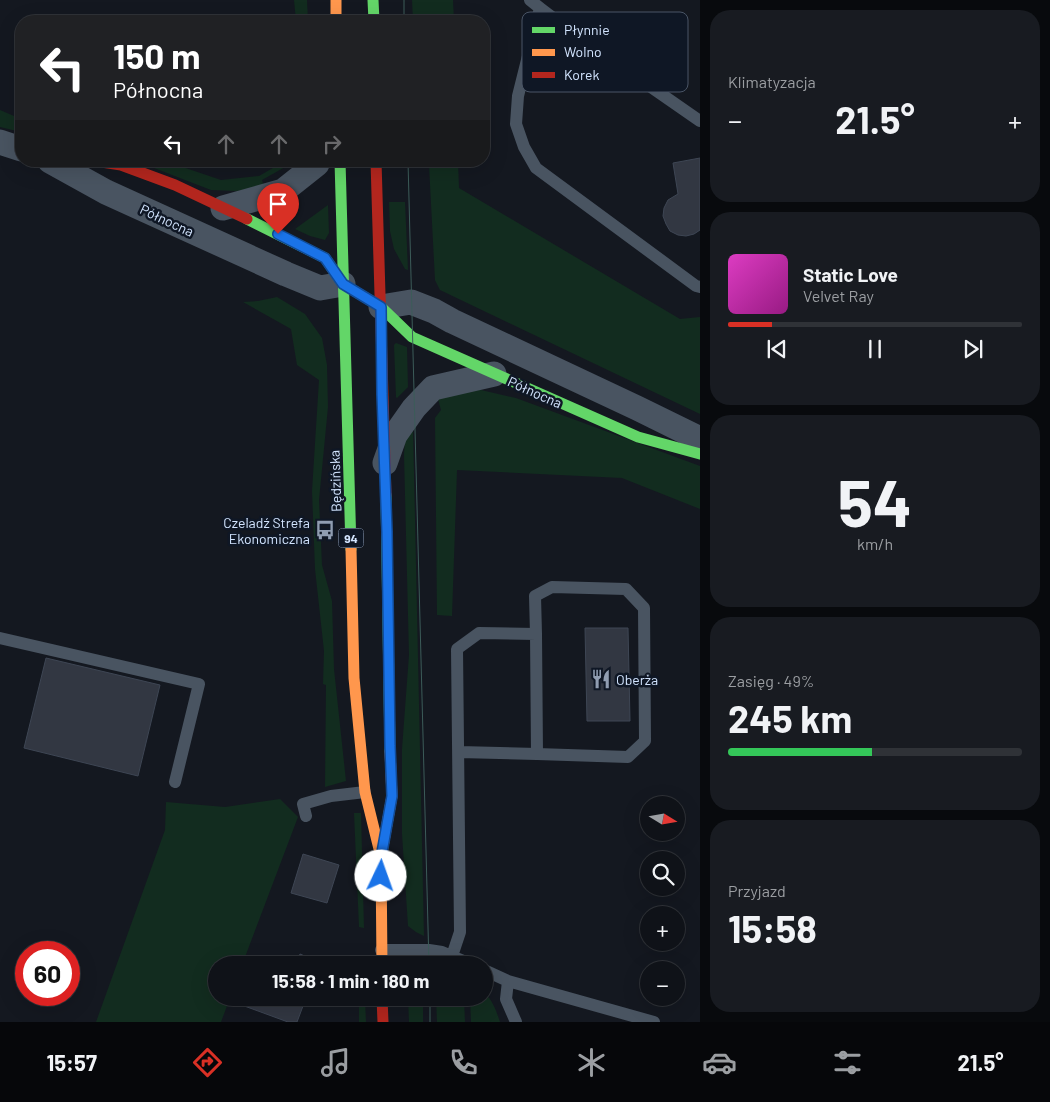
<!DOCTYPE html>
<html lang="pl">
<meta charset="utf-8">
<style>
body{margin:0;font-family:Barlow,sans-serif;background:#181b21;color:#f1f3f6;height:100vh;display:flex;flex-direction:column;font-size:19px;white-space:nowrap}
*{box-sizing:border-box;margin:0}
p{font-size:16px;color:#9b9ea2}
.icon{flex:none;width:28px;height:28px;fill:none;stroke:currentColor;stroke-width:2;stroke-linecap:round;stroke-linejoin:round}
.map{position:relative;flex:1;overflow:hidden}
.sheet{display:flex;flex-direction:column;gap:10px;padding:10px;background:#080a0d;width:350px}
.sheet>*{flex:none}
.top-card{position:absolute;left:15px;top:15px;width:475px;height:152px;border-radius:20px;box-shadow:0 5px 20px #0002,0 0 0 1px #2f3237;background:#202124;color:#fff;overflow:hidden}
.needle{width:32px;rotate:101deg}
.tools{position:absolute;left:640px;top:796px;display:grid;gap:10px}
.tools a{display:grid;place-items:center;width:45px;height:45px;border-radius:50%;background:#0f1218;box-shadow:0 5px 20px #0002,0 0 0 1px #2f3237;font-size:25px}
.speed{position:absolute;left:15px;top:941px;display:flex;gap:10px;font-size:25px;font-weight:700;text-align:center}
.speed>*{display:grid;place-content:center;width:65px;height:65px;border-radius:50%;background:#0f1218;box-shadow:0 5px 20px #0002,0 0 0 1px #2f3237;line-height:1}
.speed .limit{border:8px solid #d22;background:#fff;color:#111}
.pin{position:absolute;display:grid;place-items:center;width:42px;height:42px;color:#fff;margin:-51px -21px;border-radius:50% 50% 50% 0;rotate:-45deg;box-shadow:0 0 5px #0007}
.pin .icon{rotate:45deg}
.me{position:absolute;width:55px;margin:-28px;rotate:3deg;stroke-linejoin:round;filter:drop-shadow(0 0 4px #0008)}
.turn{display:flex;align-items:center;gap:18px;height:105px;padding:0 15px;font-size:22px}
.turn .icon{width:65px;height:65px;stroke-width:2.5}
.turn b{display:block;font-size:35px;line-height:42px}
.lanes{display:flex;align-items:center;height:48px;padding:0 15px;background:#0003;justify-content:center;gap:25px;direction:ltr}
.lanes .off{opacity:.35}
.big{font-size:38px;font-weight:700;line-height:1.1}
.sheet .card{flex:1;display:flex;flex-direction:column;justify-content:center;gap:8px;min-width:0;padding:0 18px;border-radius:20px;background:#181b21}
.sheet .dial{align-items:center;gap:0}
.dial b{font-size:65px;line-height:1}
.song{display:flex;align-items:center;gap:15px}
.cover{width:60px;height:60px;border-radius:8px;background:linear-gradient(135deg,hsl(310 70% 55%),hsl(310 70% 35%))}
.played{height:5px;border-radius:2px;background:linear-gradient(90deg,#d93025 15%,#2f3237 15%)}
.keys{display:flex;justify-content:space-around;direction:ltr}
.heat{display:flex;justify-content:space-between;align-items:center;font-size:28px;direction:ltr}
.charge{height:8px;border-radius:4px;background:linear-gradient(90deg,#34c759 49%,#2f3237 0)}
.trip{position:absolute;left:208px;top:956px;width:285px;height:50px;border-radius:25px;background:#0f1218;box-shadow:0 5px 20px #0002,0 0 0 1px #2f3237;font-weight:700;line-height:50px;text-align:center}
.tab-bar{display:flex;height:80px;justify-content:space-around;align-items:center;background:#06070a;color:#9b9ea2}
.tab-bar .icon{width:35px;height:35px}
.tab-bar .current{color:#d93025}
.tab-bar b{font-size:22px;color:#f1f3f6}
main{display:flex;flex:1;min-height:0}
.map>svg:first-child{display:block}
.green{fill:#122c1f}
.building{fill:#323742;stroke:#3e4654}
.lines{fill:none;stroke-linecap:round;stroke-linejoin:round}
.lane{stroke:#495461;stroke-width:12}
.street{stroke:#495461;stroke-width:25}
.fast{stroke:#63d668;stroke-width:11}
.slow{stroke:#ff974d;stroke-width:11}
.jam{stroke:#b3261e;stroke-width:11}
.tram{stroke:#3c5c59;stroke-width:1}
.route-casing{stroke:#114b97;stroke-width:12}
.route{stroke:#1a73e8;stroke-width:9}
.labels{text-anchor:middle;dominant-baseline:central;stroke-width:5;stroke-linejoin:round;paint-order:stroke}
.shield{fill:#0f1725;stroke:#98a7be;stroke-width:1}
.shield-label{font-size:12px;font-weight:bold;fill:#d3e5ff}
.street-label{font-size:14px;fill:#d3e5ff;stroke:#0f1725}
.poi-label{font-size:14px;fill:#d3e5ff;stroke:#0f1725;text-anchor:end}
.key{fill:#0f1725;stroke:#4a5566;stroke-width:1}
.key-label{font-size:14px;fill:#d3e5ff}
</style>
<main>
<div class="map">
<svg width="700" height="1022" viewBox="0 0 700 1022">
<rect width="100%" height="100%" fill="#141820"/>
<path class="green" d="M294 0H307L308 21H296Z
M412 0H453L454 21H413Z
M0 110 21 119V132L0 127Z
M136 161H165L221 180 259 176 285 161H290L285 167 262 180 264 187 237 191 211 190Z
M420 161H458L459 188 680 319 700 317V414L440 290 435 280 429 165 420 163Z
M389 202H405L408 270 405 269 394 249 390 231Z
M328 205 329 233 325 240 310 236 295 229Z
M277 297 305 314 322 338 327 365 328 407 319 500 322 565 332 601 334 669 346 781 325 787 326 685 323 684 324 651 315 569 312 491 319 380 297 365 291 329 243 302 258 301Z
M396 343 407 347 408 387 397 398 396 397 394 345Z
M481 390 516 398 700 466V509L622 478 457 470 452 616 437 615 435 418 441 410 438 399 458 391Z
M413 427 424 936 416 932 408 926 402 834V749L409 655 404 455 405 439Z
M280 799 298 817 242 965H216V998H230L221 1022H96L165 830 166 802 225 807Z
M354 813H361L364 928 359 927Z
M484 992C493 1001 496 1010 500 1022H471L470 998H484Z
M359 998H365L366 1022H359Z
M408 998H423V1022H409Z
M436 998H464L465 1022H437Z"/>
<path class="building" d="M700 158V230L694 234 686 236 678 235 670 231 666 224 663 216 664 208 668 200 678 194 673 163Z
M585 628H628L630 721H587Z
M46 658 160 685 138 776 24 748Z
M303 854 339 865 327 903 291 893Z
M300 954 319 962 318 965H296Z
M228 998H306L297 1022H288L228 1000Z"/>
<g class="lines">
<path class="lane" d="M530 0 540 8 518 96 516 124 524 147 536 168 696 286 700 287
M540 8 569 30 700 121
M0 638 199 684 175 782
M459 752 537 754 536 634
M306 816 303 804 331 796 365 792
M381 950H429L442 952 473 965
M452 956 460 932 457 649 479 633 536 634 535 596 552 587 626 589 644 608 645 741 628 757 537 754
M484 970 508 981 654 1022
M508 981 506 999 516 1022"/>
<path class="street" d="M0 142 21 149
M50 161 106 192 286 274 320 288 343 284
M223 208 283 191 317 164 318 161
M381 307 411 302 434 311 452 321 637 408 700 439
M385 463 395 435 414 408 433 388 494 374"/>
<path class="fast" d="M373 0 374 21
M340 161 351 549
M247 219 325 258 343 284 381 307 412 337 638 437 700 454
M386 495 390 751"/>
<path class="slow" d="M336 0V21
M351 549 354 678 365 792 379 849
M382 965 381 858 392 796 390 751"/>
<path class="jam" d="M95 161 121 165 175 185 247 219
M376 161 386 495
M382 998 383 1022"/>
<path class="tram" d="M404 0V21
M408 161 429 965
M430 998V1022"/>
</g>
<g class="lines">
<defs>
<path id="route" d="M278 234 325 258 343 284 381 307 382 394 387 532 390 746 392 796 381 858V876"/>
</defs>
<use href="#route" class="route-casing"/>
<use href="#route" class="route"/>
</g>
<defs>
<symbol id="bus-bare" viewBox="-9 -9 18 18"><path d="M-5-6H5V4H4V6H2V4H-2V6H-4V4H-5ZM-3.5-4V0h7V-4ZM-3.5 1.2v1.5H-2V1.2ZM2 1.2v1.5H3.5V1.2Z" fill="#909db1" stroke="#0f1725" stroke-width="2.5" paint-order="stroke"/></symbol>
<symbol id="restaurant-bare" viewBox="-9 -9 18 18"><path d="M-5-6h1v4h1v-4h1v4h1v-4h1v5L-1.5 .5V6h-2V.5L-5-1ZM5-6V6H3V1.5H1.5Q1.5-4 5-6Z" fill="#909db1" stroke="#0f1725" stroke-width="2.5" paint-order="stroke"/></symbol>
</defs>
<g fill-rule="evenodd">
<use href="#bus-bare" x="311" y="516" width="28" height="28"/>
<use href="#restaurant-bare" x="587" y="665" width="28" height="28"/>
</g>
<g class="labels">
<rect class="shield" x="338.5" y="528.5" width="25" height="19" rx="4"/>
<g class="shield-label">
<text x="351" y="538">94</text>
</g>
<g class="street-label">
<text transform="translate(167 220) rotate(25)">Północna</text>
<text transform="translate(535 392) rotate(24)">Północna</text>
<text transform="translate(335 481) rotate(-92)">Będzińska</text>
</g>
<g class="poi-label">
<text x="310" y="522">Czeladź Strefa<tspan x="310" dy="16">Ekonomiczna</tspan></text>
<text x="616" y="679" text-anchor="start">Oberża</text>
</g>
</g>
<rect x="522" y="12" width="166" height="80" rx="8" class="key"/>
<rect x="532" y="27" width="23" height="6" fill="#63d668"/>
<rect x="532" y="49" width="23" height="7" fill="#ff974d"/>
<rect x="532" y="72" width="23" height="6" fill="#b3261e"/>
<g class="key-label">
<text x="564" y="35">Płynnie</text>
<text x="564" y="57">Wolno</text>
<text x="564" y="80">Korek</text>
</g>
</svg>
<div class="tools">
<a><svg class="needle" viewBox="-14 -14 28 28"><path d="M0-13l5 13h-10z" fill="#e53935"/><path d="M0 13l5-13h-10z" fill="#9b9ea2"/></svg></a>
<a><svg class="icon" aria-label="search" viewBox="0 0 24 24"><circle cx="10" cy="10" r="6"/><path d="M15 15l6 6"/></svg></a>
<a>+</a>
<a>−</a>
</div>
<div class="speed"><div class="limit">60</div></div>
<div class="pin" style="left:278px;top:234px;background:#d93025"><svg class="icon" aria-label="arrive" viewBox="0 0 24 24"><path d="M6 21V4h12l-3 4 3 4H6"/></svg></div>
<svg class="me" style="left:381px;top:876px" viewBox="-20 -20 40 40"><circle r="19" fill="#fff"/><path d="M0-13L10 11 0 6-10 11z" fill="#1a73e8"/></svg>
<div class="trip">15:58 · 1 min · 180 m</div>
<div class="top-card">
<div class="turn"><svg class="icon" aria-label="left" viewBox="0 0 24 24"><path d="M17 20v-9H6M10 6l-5 5 5 5"/></svg><div><b>150 m</b>Północna</div></div>
<div class="lanes"><svg class="icon" aria-label="left" viewBox="0 0 24 24"><path d="M17 20v-9H6M10 6l-5 5 5 5"/></svg><svg class="icon off" aria-label="ahead" viewBox="0 0 24 24"><path d="M12 20V5M6 11l6-6 6 6"/></svg><svg class="icon off" aria-label="ahead" viewBox="0 0 24 24"><path d="M12 20V5M6 11l6-6 6 6"/></svg><svg class="icon off" aria-label="right" viewBox="0 0 24 24"><path d="M7 20v-9h11M14 6l5 5-5 5"/></svg></div>
</div>
</div>
<section class="sheet">
<div class="card"><p>Klimatyzacja</p>
<div class="heat"><a>−</a><b class="big">21.5°</b><a>+</a></div>
</div>
<div class="card">
<div class="song"><i class="cover"></i><div><b>Static Love</b><p>Velvet Ray</p></div></div>
<div class="played"></div>
<div class="keys"><svg class="icon" aria-label="previous" viewBox="0 0 24 24"><path d="M18 5L8 12l10 7zM5 5v14"/></svg><svg class="icon" aria-label="pause" viewBox="0 0 24 24"><path d="M8 5v14M16 5v14"/></svg><svg class="icon" aria-label="next" viewBox="0 0 24 24"><path d="M6 5l10 7-10 7zM19 5v14"/></svg></div>
</div>
<div class="card dial"><b>54</b><p>km/h</p></div>
<div class="card"><p>Zasięg · 49%</p><b class="big">245 km</b><div class="charge"></div></div>
<div class="card"><p>Przyjazd</p><b class="big">15:58</b></div>
</section>
</main>
<nav class="tab-bar">
<b>15:57</b>
<svg class="icon current" aria-label="directions" viewBox="0 0 24 24"><path d="M12 3l9 9-9 9-9-9zM9 14v-3h6M13 9l2 2-2 2"/></svg>
<svg class="icon" aria-label="music" viewBox="0 0 24 24"><path d="M9 18V5l10-2v13"/><circle cx="6" cy="18" r="3"/><circle cx="16" cy="16" r="3"/></svg>
<svg class="icon" aria-label="phone" viewBox="0 0 24 24"><path d="M5 4h4l2 5-3 2q2 4 5 5l2-3 5 2v4C11 20 4 13 5 4z"/></svg>
<svg class="icon" aria-label="climate" viewBox="0 0 24 24"><path d="M12 3v18M4 7l16 10M4 17L20 7"/></svg>
<svg class="icon" aria-label="car" viewBox="0 0 24 24"><path d="M5 17H2v-5l4-1 3-4h7l3 4 3 1v5h-3M9 17h6M6 11h13"/><circle cx="7" cy="17" r="2"/><circle cx="17" cy="17" r="2"/></svg>
<svg class="icon" aria-label="filters" viewBox="0 0 24 24"><path d="M4 7h16M4 17h16"/><circle cx="9" cy="7" r="2"/><circle cx="15" cy="17" r="2"/></svg>
<b>21.5°</b>
</nav>
